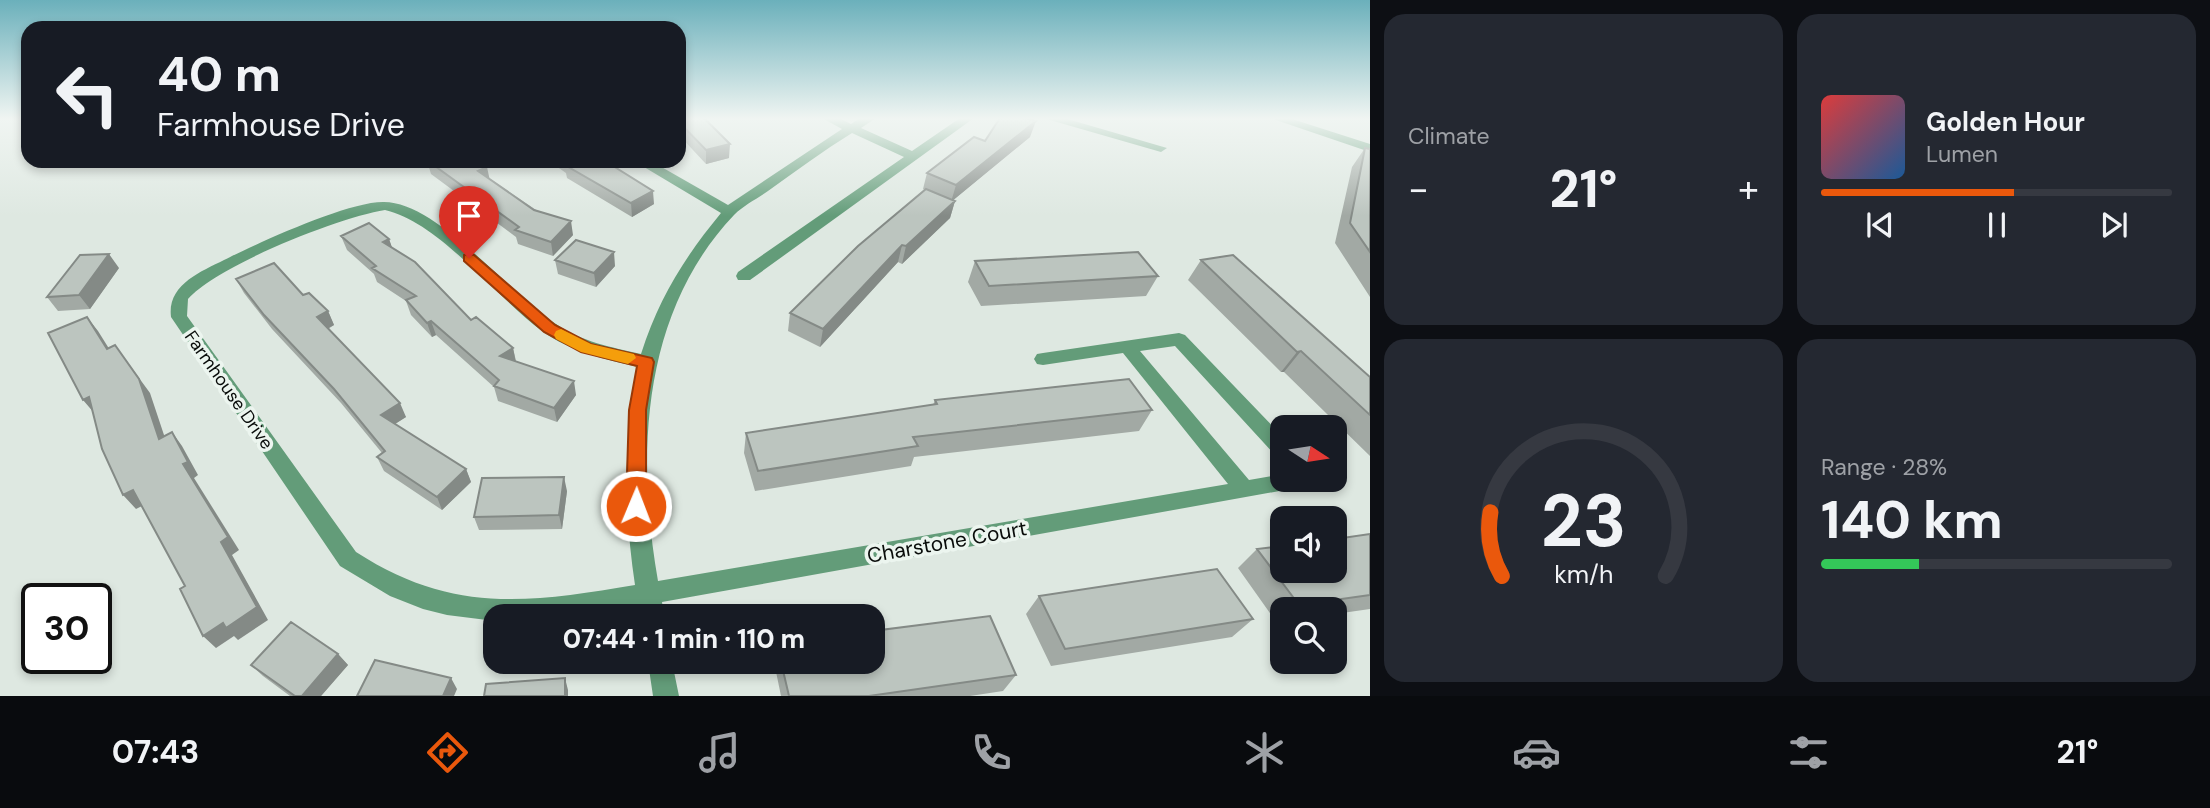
<!DOCTYPE html>
<meta charset="utf-8">
<style>
body{margin:0;font-family:"DM Sans",sans-serif;background:#242831;color:#f1f3f6;height:100vh;display:flex;flex-direction:column;font-size:26px;white-space:nowrap}
*{box-sizing:border-box;margin:0}
p{font-size:23px;color:#9ea1a6}
.icon{flex:none;width:38px;height:38px;fill:none;stroke:currentColor;stroke-width:2;stroke-linecap:round;stroke-linejoin:round}
.map{position:relative;flex:1;overflow:hidden}
.sheet{display:flex;flex-direction:column;gap:14px;padding:14px;background:#0d0f14;width:840px}
.sheet>*{flex:none}
.hud{position:absolute;left:21px;top:21px;width:665px;height:147px;border-radius:21px;box-shadow:0 4px 10px #0003;background:#171b24;color:#f1f3f6;overflow:hidden}
.needle{width:46px;rotate:102deg}
.controls{position:absolute;left:1270px;top:415px;display:grid;gap:14px}
.controls a{display:grid;place-items:center;width:77px;height:77px;border-radius:14px;background:#171b24;box-shadow:0 4px 10px #0003;font-size:35px}
.speed{position:absolute;left:21px;top:583px;display:flex;gap:14px;font-size:35px;font-weight:700;text-align:center}
.speed>*{display:grid;place-content:center;width:91px;height:91px;border-radius:50%;background:#171b24;box-shadow:0 4px 10px #0003;line-height:1}
.speed .limit{border:4px solid #111;border-radius:10px;background:#fff;color:#111}
.pin{position:absolute;display:grid;place-items:center;width:60px;height:60px;color:#fff;margin:-72px -30px;border-radius:50% 50% 50% 0;rotate:-45deg;box-shadow:0 0 7px #0007}
.pin .icon{rotate:45deg}
.me{position:absolute;width:77px;margin:-38px;rotate:1deg;stroke-linejoin:round;filter:drop-shadow(0 0 5px #0008)}
.turn{display:flex;align-items:center;gap:24px;height:147px;padding:0 21px;font-size:32px}
.turn .icon{width:91px;height:91px;stroke-width:2.5}
.turn b{display:block;font-size:49px;line-height:60px}
.big{font-size:52px;font-weight:800;line-height:1.1}
.sheet .tile{flex:1;display:flex;flex-direction:column;justify-content:center;gap:10px;min-width:0;padding:0 24px;border-radius:21px;background:#242831}
.sheet .dial{align-items:center;gap:0}
.dial svg{height:182px;overflow:visible;fill:none;stroke:#363941;stroke-width:7;stroke-linecap:round;text-anchor:middle}
.dial text{fill:#f1f3f6;stroke:none}
.song{display:flex;align-items:center;gap:21px}
.cover{width:84px;height:84px;border-radius:10px;background:linear-gradient(135deg,hsl(0 70% 55%),hsl(210 70% 35%))}
.played{height:7px;border-radius:4px;background:linear-gradient(90deg,#ea580c 55%,#363941 55%)}
.keys{display:flex;justify-content:space-around;direction:ltr}
.heat{display:flex;justify-content:space-between;align-items:center;font-size:38px;direction:ltr}
.charge{height:10px;border-radius:5px;background:linear-gradient(90deg,#34c759 28%,#363941 0)}
.sheet .tiles{flex:1;display:grid;gap:14px;grid-template-columns:repeat(2,1fr)}
.trip{position:absolute;left:483px;top:604px;width:402px;height:70px;border-radius:21px;background:#171b24;box-shadow:0 4px 10px #0003;font-weight:800;line-height:70px;text-align:center}
.tab-bar{display:flex;height:112px;justify-content:space-around;align-items:center;background:#090b0e;color:#9ea1a6}
.tab-bar .icon{width:49px;height:49px}
.tab-bar .on{color:#ea580c}
.tab-bar b{font-size:32px;color:#f1f3f6}
main{display:flex;flex:1;min-height:0}
.map>svg:first-child{display:block}
.lines{fill:none;stroke-linecap:round;stroke-linejoin:round}
.street{fill:#639c79;fill-rule:evenodd}
.wall{fill:#a2a9a4}
.shaded-wall{fill:#848a86}
.building{fill:#bcc5bf;stroke:#848a86;stroke-width:2}
.route{fill:#ea580c;stroke:#983908;stroke-width:2}
.slow{fill:#f59e0b}
.labels{text-anchor:middle;dominant-baseline:central;stroke-width:7;stroke-linejoin:round;paint-order:stroke}
.street-label{font-size:18px;fill:#090c0a;stroke:#ecf5ef}
.near-street-label{font-size:21px;fill:#090c0a;stroke:#ecf5ef}
</style>
<main>
<div class="map">
<svg width="1370" height="696" viewBox="0 0 1370 696">
<rect width="100%" height="100%" fill="#dee8e1"/>
<g class="lines">
<path class="street" d="M822 118H839L851 124 860 118H876L861 128 912 151 960 118H974L750 280H738L736 276 738 272 904 157 852 133C823 151 796 171 768 191 757 199 744 205 734 215 641 313 636 456 658 581L1228 484 1123 353 1043 365 1037 364 1034 359 1037 354 1043 353 1179 333 1185 335 1283 437V458L1276 456 1175 346 1140 351 1249 480 1283 474V480H1310L1307 486 662 602 664 616H640L639 607 586 616H495V621L447 615 423 609 390 596 340 566 171 317C167 285 200 272 224 260 258 243 349 201 384 202 438 202 510 295 556 324 582 342 611 347 641 354 659 298 684 258 721 213L634 161H651L728 205 842 129ZM385 210C439 222 497 298 542 331 571 352 604 359 638 367 623 439 624 512 635 585 528 603 452 614 356 552L187 316 188 299C218 265 340 217 385 210Z
M1043 118H1064L1167 148 1161 152Z
M1270 118H1289L1370 144V152Z
M648 662H672L679 696H653Z"/>
</g>
<path class="wall" d="M679 118 729 158 706 164 679 135Z
M1030 137 953 200 955 201 950 218 902 264 898 262 820 347 788 331 790 313 925 190 923 189 927 173 985 141Z
M1365 148 1370 149V297L1335 243 1352 167Z
M427 161 489 178 573 235 553 256 518 244 516 237 431 174Z
M549 161H605L654 204 632 217 567 178 566 173Z
M341 236 389 239 392 248 471 320 513 348 516 361 576 395 557 422 498 401 494 387 436 335 432 337 411 315 406 301 377 282 374 274 347 250Z
M555 260 615 266 596 287 558 274Z
M1201 260 1370 377V456L1284 372H1281L1188 280Z
M975 261 1158 276 1146 296 981 306 968 282Z
M119 268 90 309 58 311 47 297Z
M236 279 303 295 328 311 334 325 328 329 406 417 395 424 466 469 471 482 442 510 384 471 377 457 382 453 341 403 272 329 244 293Z
M935 400 1152 410 1139 431 914 457 911 466 755 491 744 453 746 433 933 405Z
M567 491 562 529 479 530 474 517Z
M1370 534V609L1335 614V609H1283V622L1277 623 1238 568 1257 549Z
M1039 596 1253 619 1232 637 1051 666 1026 614Z
M338 654 348 665 321 696H290L263 676 251 665Z
M774 662H873L1016 675 1003 691 970 696H781Z"/>
<path class="shaded-wall" d="M1036 121 1030 137 951 202 956 185Z
M730 144 729 158 706 164V150Z
M487 167 490 181 478 171Z
M653 191 654 204 632 217 631 203Z
M955 201 950 218 902 264 906 246Z
M571 221 573 235 553 256 551 242Z
M389 239 394 253 383 242Z
M902 245 898 262 820 347 823 329Z
M614 252 615 266 596 287 594 273Z
M109 254 119 268 90 309 79 295Z
M328 311 334 325 323 331 317 317Z
M87 317 98 331 118 363 107 349Z
M431 321 436 335 432 337 427 323Z
M115 345 150 393 170 453 159 439Z
M513 348 516 363 500 356Z
M1301 351 1284 372H1281L1297 352Z
M574 381 576 395 557 422 554 408Z
M89 397 95 414 83 400Z
M400 403 406 417 387 429 381 415Z
M172 432 182 446 198 475 194 478 239 550 232 555 268 620 238 640 234 636 216 648 203 636 223 623 221 542 183 464Z
M466 469 471 482 442 510 437 497Z
M564 477 567 491 562 529 559 515Z
M133 490 146 504 136 509 123 495Z
M338 654 348 665 321 696H302Z
M451 678 457 689 454 696H443Z
M565 678 568 690V696H565Z"/>
<path class="building" d="M679 118H704L730 144 706 150 679 122Z
M1000 118H1025L1036 121 956 185 927 173 974 137 985 141Z
M1365 148 1370 149V252L1350 223Z
M428 161H477L487 167 478 171 534 210 571 221 551 242 515 230 519 227Z
M566 161H605L653 191 631 203 565 165 569 163Z
M926 189 955 201 906 246 902 245 823 329 790 313 858 246Z
M369 223 389 239 383 242 415 262 471 320 476 317 513 348 500 356 574 381 554 408 494 386 499 380 431 321 427 323 406 300 416 296 372 268 376 266 341 236Z
M576 240 614 252 594 273 555 260Z
M1138 252 1158 276 989 286 975 261Z
M109 254 79 295 47 297 80 255Z
M1233 255 1370 377V415L1301 351 1297 352 1201 260Z
M274 263 303 295 309 293 328 311 317 317 400 403 381 415 466 469 437 497 377 457 385 451 334 389 264 315 236 279Z
M87 317 107 349 115 345 139 379 159 439 172 432 188 462 183 464 228 537 221 542 257 607 226 628 223 623 203 636 180 589 185 586 133 490 123 495 102 449 89 397 83 400 48 333Z
M1129 379 1152 410 913 437 918 446 758 471 746 433 937 404 935 400Z
M564 477 559 515 474 517 482 478Z
M1370 534V595L1299 605 1257 549 1283 546V570H1335V539Z
M1217 569 1253 619 1065 649 1039 596Z
M990 616 1016 675 869 696H789L781 662H873V631Z
M291 622 338 654 302 696H295L251 665Z
M375 660 451 678 443 696H357Z
M565 678V696H484L486 684Z"/>
<linearGradient id="sky" x2="0" y2="1"><stop stop-color="#6bb0bb"/><stop offset="0.55" stop-color="#f0f5f2"/><stop offset="1" stop-color="#f0f5f2" stop-opacity="0"/></linearGradient>
<rect width="1370" height="216" fill="url(#sky)"/>
<path class="route" d="M469 254 474 255 555 325 591 344 652 358 654 362 646 410V506L643 511 636 514 629 511 626 506 629 410 637 366 581 352 544 332 464 261V255Z"/>
<path class="slow" d="M561 329 591 344 634 354 636 358 628 364 581 352 556 339 554 335 556 331Z"/>
<g class="labels">
<g class="street-label">
<text transform="translate(229 390) rotate(55)">Farmhouse Drive</text>
</g>
<g class="near-street-label">
<text transform="translate(947 542) rotate(-10)">Charstone Court</text>
</g>
</g>
</svg>
<div class="controls">
<a><svg class="needle" viewBox="-14 -14 28 28"><path d="M0-13l5 13h-10z" fill="#e53935"/><path d="M0 13l5-13h-10z" fill="#9ea1a6"/></svg></a>
<a><svg class="icon" aria-label="sound" viewBox="0 0 24 24"><path d="M4 9h4l5-4v14l-5-4H4zM17 9q2 3 0 6"/></svg></a>
<a><svg class="icon" aria-label="search" viewBox="0 0 24 24"><circle cx="10" cy="10" r="6"/><path d="M15 15l6 6"/></svg></a>
</div>
<div class="speed"><div class="limit">30</div></div>
<div class="pin" style="left:469px;top:258px;background:#d93025"><svg class="icon" aria-label="arrive" viewBox="0 0 24 24"><path d="M6 21V4h12l-3 4 3 4H6"/></svg></div>
<svg class="me" style="left:636px;top:506px" viewBox="-20 -20 40 40"><circle r="17" fill="#ea580c" stroke="#fff" stroke-width="3"/><path d="M0-11L8 9 0 5-8 9z" fill="#fff"/></svg>
<div class="trip">07:44 · 1 min · 110 m</div>
<div class="hud">
<div class="turn"><svg class="icon" aria-label="left" viewBox="0 0 24 24"><path d="M17 20v-9H6M10 6l-5 5 5 5"/></svg><div><b>40 m</b>Farmhouse Drive</div></div>
</div>
</div>
<section class="sheet">
<div class="tiles">
<div class="tile"><p>Climate</p>
<div class="heat"><a>−</a><b class="big">21°</b><a>+</a></div>
</div>
<div class="tile">
<div class="song"><i class="cover"></i><div><b>Golden Hour</b><p>Lumen</p></div></div>
<div class="played"></div>
<div class="keys"><svg class="icon" aria-label="previous" viewBox="0 0 24 24"><path d="M18 5L8 12l10 7zM5 5v14"/></svg><svg class="icon" aria-label="pause" viewBox="0 0 24 24"><path d="M8 5v14M16 5v14"/></svg><svg class="icon" aria-label="next" viewBox="0 0 24 24"><path d="M6 5l10 7-10 7zM19 5v14"/></svg></div>
</div>
<div class="tile dial"><svg viewBox="0 0 100 80">
<path d="M14 69A42 42 0 1 1 86 69"/>
<path d="M14 69A42 42 0 0 1 9 41" stroke="#ea580c"/>
<text x="50" y="56" font-size="32" font-weight="700">23</text>
<text x="50" y="72" font-size="11">km/h</text>
</svg></div>
<div class="tile"><p>Range · 28%</p><b class="big">140 km</b><div class="charge"></div></div>
</div>
</section>
</main>
<nav class="tab-bar">
<b>07:43</b>
<svg class="icon on" aria-label="directions" viewBox="0 0 24 24"><path d="M12 3l9 9-9 9-9-9zM9 14v-3h6M13 9l2 2-2 2"/></svg>
<svg class="icon" aria-label="music" viewBox="0 0 24 24"><path d="M9 18V5l10-2v13"/><circle cx="6" cy="18" r="3"/><circle cx="16" cy="16" r="3"/></svg>
<svg class="icon" aria-label="phone" viewBox="0 0 24 24"><path d="M5 4h4l2 5-3 2q2 4 5 5l2-3 5 2v4C11 20 4 13 5 4z"/></svg>
<svg class="icon" aria-label="climate" viewBox="0 0 24 24"><path d="M12 3v18M4 7l16 10M4 17L20 7"/></svg>
<svg class="icon" aria-label="car" viewBox="0 0 24 24"><path d="M5 17H2v-5l4-1 3-4h7l3 4 3 1v5h-3M9 17h6M6 11h13"/><circle cx="7" cy="17" r="2"/><circle cx="17" cy="17" r="2"/></svg>
<svg class="icon" aria-label="filters" viewBox="0 0 24 24"><path d="M4 7h16M4 17h16"/><circle cx="9" cy="7" r="2"/><circle cx="15" cy="17" r="2"/></svg>
<b>21°</b>
</nav>
